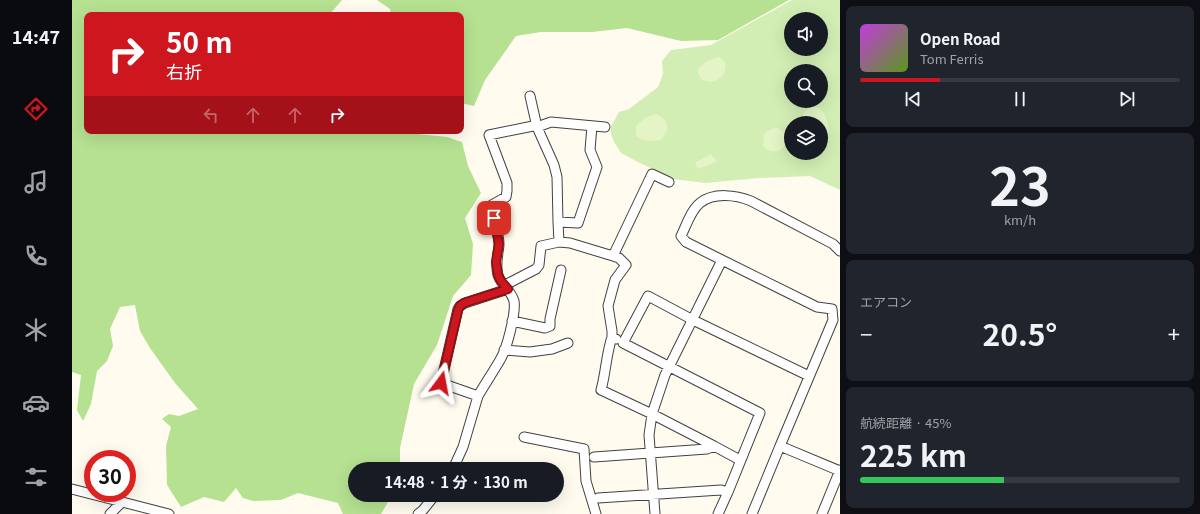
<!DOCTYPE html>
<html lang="ja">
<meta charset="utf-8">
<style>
body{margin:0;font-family:Georgia,"Noto Sans JP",serif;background:#20242c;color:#f1f3f6;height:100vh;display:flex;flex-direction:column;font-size:15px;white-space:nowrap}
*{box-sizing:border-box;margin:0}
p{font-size:13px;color:#9ea1a6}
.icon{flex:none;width:22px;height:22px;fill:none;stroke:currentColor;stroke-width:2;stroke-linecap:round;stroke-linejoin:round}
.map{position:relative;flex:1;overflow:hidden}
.sheet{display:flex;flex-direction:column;gap:6px;padding:6px;background:#0d0f14;width:360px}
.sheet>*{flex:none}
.hud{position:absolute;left:12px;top:12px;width:380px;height:122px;border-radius:8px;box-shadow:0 4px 16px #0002;background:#ce161e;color:#fff;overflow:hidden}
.tools{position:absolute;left:712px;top:12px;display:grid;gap:8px}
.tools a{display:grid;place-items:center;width:44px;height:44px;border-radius:50%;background:#171b24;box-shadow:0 4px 16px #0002;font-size:20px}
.speed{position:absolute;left:12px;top:450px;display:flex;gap:8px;font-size:20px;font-weight:700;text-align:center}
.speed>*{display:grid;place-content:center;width:52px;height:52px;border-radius:50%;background:#171b24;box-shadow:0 4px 16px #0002;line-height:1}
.speed .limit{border:6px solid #d22;background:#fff;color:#111}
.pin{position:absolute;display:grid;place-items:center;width:34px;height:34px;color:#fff;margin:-17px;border-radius:8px;box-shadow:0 2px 6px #0006}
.me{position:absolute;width:44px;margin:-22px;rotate:13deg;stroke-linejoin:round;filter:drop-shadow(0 0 3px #0008)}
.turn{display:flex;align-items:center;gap:14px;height:84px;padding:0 16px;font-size:18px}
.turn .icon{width:52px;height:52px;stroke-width:2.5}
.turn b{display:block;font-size:28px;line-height:34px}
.lanes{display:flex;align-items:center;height:38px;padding:0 16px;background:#0003;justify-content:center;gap:20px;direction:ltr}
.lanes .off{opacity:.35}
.big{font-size:30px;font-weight:700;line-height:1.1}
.sheet .tile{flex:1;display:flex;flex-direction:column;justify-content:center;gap:6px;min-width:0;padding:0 14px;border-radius:8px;background:#20242c}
.sheet .dial{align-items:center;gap:0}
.dial b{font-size:52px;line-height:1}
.song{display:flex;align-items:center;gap:12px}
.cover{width:48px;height:48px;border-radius:6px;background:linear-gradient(135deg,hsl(290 70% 55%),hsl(90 70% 35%))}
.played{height:4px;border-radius:2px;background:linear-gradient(90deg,#ce161e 25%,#363941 25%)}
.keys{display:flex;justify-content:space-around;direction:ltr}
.heat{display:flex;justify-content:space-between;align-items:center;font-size:22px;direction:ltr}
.charge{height:6px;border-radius:3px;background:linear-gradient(90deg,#34c759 45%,#363941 0)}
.trip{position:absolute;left:276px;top:462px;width:216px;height:40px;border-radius:20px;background:#171b24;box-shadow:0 4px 16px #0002;font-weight:700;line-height:40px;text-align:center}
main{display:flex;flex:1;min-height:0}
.tab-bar{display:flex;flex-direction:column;width:72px;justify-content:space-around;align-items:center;background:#090b0e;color:#9ea1a6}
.tab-bar .icon{width:28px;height:28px}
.tab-bar .active{color:#ce161e}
.tab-bar b{font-size:18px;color:#f1f3f6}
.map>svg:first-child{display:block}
.green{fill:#d2eeb4;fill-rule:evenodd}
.forest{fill:#b5e191}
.pitch{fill:#e4f4c7}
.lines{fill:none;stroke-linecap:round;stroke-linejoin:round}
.minor-casing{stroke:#414141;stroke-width:11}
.minor{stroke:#fff;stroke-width:9}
.route-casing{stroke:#860e14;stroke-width:10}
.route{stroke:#ce161e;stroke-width:7}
</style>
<main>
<nav class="tab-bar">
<b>14:47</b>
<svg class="icon active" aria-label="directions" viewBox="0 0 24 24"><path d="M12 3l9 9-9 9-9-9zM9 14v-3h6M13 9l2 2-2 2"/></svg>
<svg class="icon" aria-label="music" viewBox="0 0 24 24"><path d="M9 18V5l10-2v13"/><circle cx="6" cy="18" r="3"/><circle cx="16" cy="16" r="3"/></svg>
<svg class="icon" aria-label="phone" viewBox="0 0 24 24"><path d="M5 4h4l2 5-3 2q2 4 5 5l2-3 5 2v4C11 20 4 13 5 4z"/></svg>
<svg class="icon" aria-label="climate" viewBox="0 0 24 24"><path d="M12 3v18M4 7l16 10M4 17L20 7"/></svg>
<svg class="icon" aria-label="car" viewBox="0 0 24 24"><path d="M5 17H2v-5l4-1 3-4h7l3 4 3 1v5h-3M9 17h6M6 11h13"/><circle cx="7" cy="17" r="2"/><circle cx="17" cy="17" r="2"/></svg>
<svg class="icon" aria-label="filters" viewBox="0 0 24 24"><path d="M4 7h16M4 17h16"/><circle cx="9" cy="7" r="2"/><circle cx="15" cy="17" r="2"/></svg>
</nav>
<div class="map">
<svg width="768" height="514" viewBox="0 0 768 514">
<rect width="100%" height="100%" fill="#fffcef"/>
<path class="green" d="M720 0H768V190L738 176 687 178 633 183 601 179 564 161 549 153 542 142 539 134V126L547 112 557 109 586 87 591 74 590 61 599 50 639 45ZM719 19H749V49H719ZM719 71H749V101H719ZM719 123H749V153H719Z"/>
<path class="forest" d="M0 0H270L257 15H15V131H341L346 134 375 137 390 142 396 166 409 193 393 218 401 244 399 275 381 296 365 345 342 384 328 448V469H283V495H320L309 514H271L266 503 226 493 209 500 181 501 171 498 164 488 152 502 132 497 109 507 95 485 94 446 99 427 90 419 97 414 107 416 126 409 103 383 78 348 68 331 63 305 48 307 38 329 41 346 35 361 25 371 19 404 11 421 5 410 9 375 0 372Z
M305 0H717L646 40 609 41 555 28 520 32H469L444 36 413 80 402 106 389 103V15H319L318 9Z"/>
<path class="pitch" d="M646 57 653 61C656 76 643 87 629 79L626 73V69L635 61Z
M740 106C742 107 744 107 746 108 755 112 758 130 756 138L749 143V123H730C729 115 733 111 740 106Z
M584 114C598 121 598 129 589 140 579 141 572 142 564 136V126L573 118Z
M706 128 712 132C713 136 714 142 712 146 707 153 696 153 691 146L692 134 699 129Z
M639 154 645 162 626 169 623 163Z"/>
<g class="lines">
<defs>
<path id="minor" d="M458 96 465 127 482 165 485 177 486 222
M520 126 518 150 525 167 506 223 486 222 487 242 498 243 541 256 580 174 597 182
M541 256 547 258 554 265 543 280 536 306 540 331V337L544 339
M650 260 745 307 760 309 761 320 708 446
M433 285 464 269 467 265 469 246 487 242
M440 321 473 328 478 326V319L489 270
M540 337C534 355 534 372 529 390L580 414 593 375 650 260 614 242 609 236C614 226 619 210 628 203 642 192 664 195 679 201L761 244 768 251
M432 350 458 352 480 349 496 343
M406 396C413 384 421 372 428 360 435 349 444 313 442 301 439 290 429 285 426 275 423 265 426 255 427 245 427 232 422 218 418 206L434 197 435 191V183L417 135 461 126 465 127 479 122 533 127
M452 437 512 449 514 481 524 514
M522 457 635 449 642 446 668 460
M381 469 391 447 406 396 369 383 386 309 388 306 393 303 436 289
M0 489 97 514
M656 492 688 413 551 343 576 296 621 320 737 376
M526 498 649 490 656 492 646 514
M38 514 50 502
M346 514 351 510 363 495
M583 514 577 435 580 414 642 446
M680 514 708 446 768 471
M750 514 768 470"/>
</defs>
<use href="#minor" class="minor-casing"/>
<use href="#minor" class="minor"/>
</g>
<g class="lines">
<defs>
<path id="route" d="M369 383 386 310 388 306 392 303 436 289 429 281 426 275 424 262 427 244 422 218"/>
</defs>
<use href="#route" class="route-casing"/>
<use href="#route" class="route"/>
</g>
</svg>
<div class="tools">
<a><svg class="icon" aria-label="sound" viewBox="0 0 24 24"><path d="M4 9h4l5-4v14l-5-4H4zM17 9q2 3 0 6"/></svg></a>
<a><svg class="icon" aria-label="search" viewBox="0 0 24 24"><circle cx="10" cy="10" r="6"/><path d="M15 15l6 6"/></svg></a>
<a><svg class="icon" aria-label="layers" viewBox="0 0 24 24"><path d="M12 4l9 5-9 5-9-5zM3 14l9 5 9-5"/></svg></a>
</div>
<div class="speed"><div class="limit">30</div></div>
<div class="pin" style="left:422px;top:218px;background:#d93025"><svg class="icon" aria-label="arrive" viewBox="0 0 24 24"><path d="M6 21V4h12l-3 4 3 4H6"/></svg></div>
<svg class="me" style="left:369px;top:383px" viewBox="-20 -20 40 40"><path d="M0-17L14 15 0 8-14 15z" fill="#ce161e" stroke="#fff" stroke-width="4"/></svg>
<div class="trip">14:48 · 1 分 · 130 m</div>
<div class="hud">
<div class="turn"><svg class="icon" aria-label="right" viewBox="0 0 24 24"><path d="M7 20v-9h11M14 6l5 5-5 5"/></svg><div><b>50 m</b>右折</div></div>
<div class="lanes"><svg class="icon off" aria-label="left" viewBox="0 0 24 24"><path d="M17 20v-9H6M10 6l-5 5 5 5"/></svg><svg class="icon off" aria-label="ahead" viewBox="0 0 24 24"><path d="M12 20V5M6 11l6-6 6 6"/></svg><svg class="icon off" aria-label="ahead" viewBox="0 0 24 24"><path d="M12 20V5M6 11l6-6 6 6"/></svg><svg class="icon" aria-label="right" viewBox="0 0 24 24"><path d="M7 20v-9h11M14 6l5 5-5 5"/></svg></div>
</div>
</div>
<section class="sheet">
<div class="tile">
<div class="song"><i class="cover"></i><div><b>Open Road</b><p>Tom Ferris</p></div></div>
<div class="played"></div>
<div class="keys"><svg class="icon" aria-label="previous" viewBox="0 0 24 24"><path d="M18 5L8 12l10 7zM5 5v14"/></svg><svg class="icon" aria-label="pause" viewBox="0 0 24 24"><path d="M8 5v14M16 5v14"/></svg><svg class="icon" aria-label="next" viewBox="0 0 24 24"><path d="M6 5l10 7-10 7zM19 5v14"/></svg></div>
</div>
<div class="tile dial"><b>23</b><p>km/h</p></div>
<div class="tile"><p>エアコン</p>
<div class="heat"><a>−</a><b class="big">20.5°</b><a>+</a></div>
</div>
<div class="tile"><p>航続距離 · 45%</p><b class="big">225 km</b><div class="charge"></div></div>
</section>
</main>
